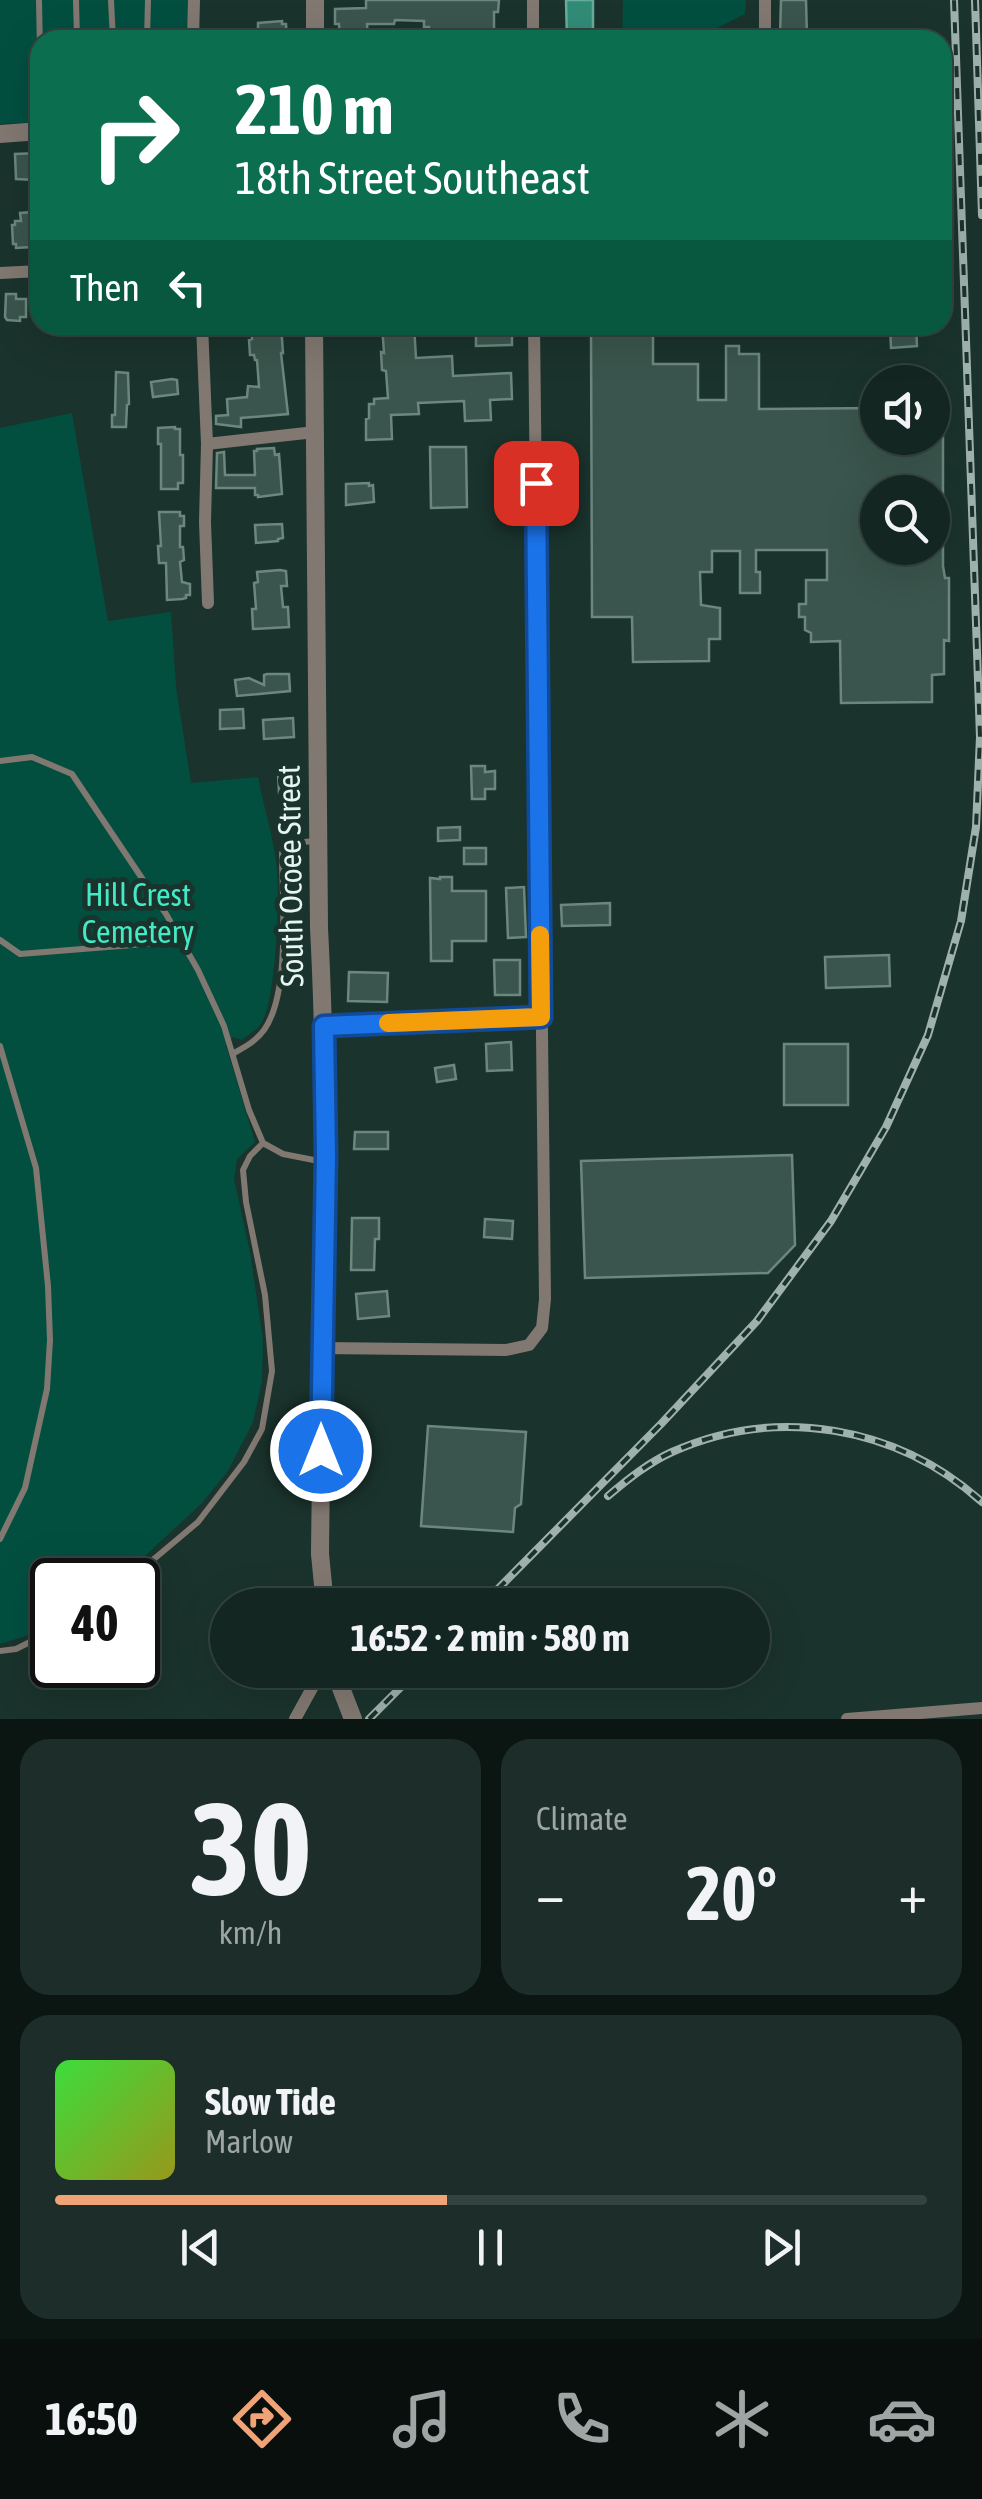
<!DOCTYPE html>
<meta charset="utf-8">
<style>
body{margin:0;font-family:"Asap Condensed",sans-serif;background:#1d2e2a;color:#f1f3f6;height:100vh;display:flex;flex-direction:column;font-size:38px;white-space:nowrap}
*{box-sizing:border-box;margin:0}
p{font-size:32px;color:#9da5a5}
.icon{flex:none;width:55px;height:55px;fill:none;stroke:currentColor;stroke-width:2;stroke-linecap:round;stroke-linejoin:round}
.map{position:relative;height:1719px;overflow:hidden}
.details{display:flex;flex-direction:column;gap:20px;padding:20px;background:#0b1512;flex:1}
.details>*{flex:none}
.top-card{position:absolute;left:30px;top:30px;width:922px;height:305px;border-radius:30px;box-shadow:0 10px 40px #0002,0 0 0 2px #33433f;background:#0b6e4f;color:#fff;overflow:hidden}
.buttons{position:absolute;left:860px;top:365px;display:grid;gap:20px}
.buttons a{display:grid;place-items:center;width:90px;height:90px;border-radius:50%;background:#142621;box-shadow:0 10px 40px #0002,0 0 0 2px #33433f;font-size:50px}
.speed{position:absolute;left:30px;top:1558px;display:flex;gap:20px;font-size:50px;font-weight:700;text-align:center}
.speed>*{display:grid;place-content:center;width:130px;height:130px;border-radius:50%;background:#142621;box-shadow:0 10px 40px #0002,0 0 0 2px #33433f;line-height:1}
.speed .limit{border:5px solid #111;border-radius:15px;background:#fff;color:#111}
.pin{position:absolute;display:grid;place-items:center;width:85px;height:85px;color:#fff;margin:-42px;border-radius:20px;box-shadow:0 5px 15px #0006}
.me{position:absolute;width:110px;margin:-55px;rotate:0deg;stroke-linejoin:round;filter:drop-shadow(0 0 8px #0008)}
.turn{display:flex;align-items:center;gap:35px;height:210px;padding:0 40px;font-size:45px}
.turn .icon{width:130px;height:130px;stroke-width:2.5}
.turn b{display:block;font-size:70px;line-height:85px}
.then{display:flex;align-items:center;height:95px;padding:0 40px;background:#0003;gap:20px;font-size:38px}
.big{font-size:75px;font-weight:700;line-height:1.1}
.details .widget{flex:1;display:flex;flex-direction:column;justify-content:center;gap:15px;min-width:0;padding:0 35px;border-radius:30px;background:#1d2e2a}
.details .dial{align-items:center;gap:0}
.dial b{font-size:130px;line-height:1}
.song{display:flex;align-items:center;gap:30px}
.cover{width:120px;height:120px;border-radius:15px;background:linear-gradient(135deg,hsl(120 70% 55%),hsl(60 70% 35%))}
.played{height:10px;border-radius:5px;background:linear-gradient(90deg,#efa377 45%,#33433f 45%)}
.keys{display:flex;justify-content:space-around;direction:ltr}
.heat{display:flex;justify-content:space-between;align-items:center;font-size:55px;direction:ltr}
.details .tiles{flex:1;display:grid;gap:20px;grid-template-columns:1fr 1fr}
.widget:last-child{grid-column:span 2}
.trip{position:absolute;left:210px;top:1588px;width:560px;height:100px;border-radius:50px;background:#142621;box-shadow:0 10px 40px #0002,0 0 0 2px #33433f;font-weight:700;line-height:100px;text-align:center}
.tabs{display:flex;height:160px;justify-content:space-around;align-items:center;background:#080f0d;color:#9da5a5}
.tabs .icon{width:70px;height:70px}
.tabs .current{color:#efa377}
.tabs b{font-size:45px;color:#f1f3f6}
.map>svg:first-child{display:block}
.green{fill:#024f40}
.water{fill:#318c77;stroke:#67ac9b;stroke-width:2.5}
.building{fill:#3a554d;stroke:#6b877e;stroke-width:2.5;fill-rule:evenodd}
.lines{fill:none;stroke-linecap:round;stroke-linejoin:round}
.service{stroke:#827872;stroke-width:6}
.minor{stroke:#827872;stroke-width:12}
.tertiary{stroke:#827872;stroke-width:18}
.rail-casing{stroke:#9fb1ab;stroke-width:8}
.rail{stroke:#1a332c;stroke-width:4;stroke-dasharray:11;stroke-linecap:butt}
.route-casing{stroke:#114b97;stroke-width:25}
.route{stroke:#1a73e8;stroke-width:18}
.slow{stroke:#f59e0b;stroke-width:18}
.labels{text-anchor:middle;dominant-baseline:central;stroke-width:10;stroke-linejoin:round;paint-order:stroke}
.street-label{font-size:32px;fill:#e6f5f0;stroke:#1a332c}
.park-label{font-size:32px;fill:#42eac6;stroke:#1a332c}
</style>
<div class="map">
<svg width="982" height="1719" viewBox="0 0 982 1719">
<rect width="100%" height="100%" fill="#1a332c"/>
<path class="green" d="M0 0H189L187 40H40V122L0 124Z
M623 0H746L745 14 693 40H622Z
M72 413 108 621 171 612 176 687 191 783 258 777C264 808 274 839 277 870 280 898 276 1005 260 1025 256 1031 247 1035 242 1040L233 1037 226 1046 255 1142 237 1159 234 1179 250 1252 263 1340 262 1381 253 1422 228 1471 202 1503 146 1555 115 1580H52V1623L32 1634 0 1644V428Z"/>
<path class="water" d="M566 0H593V40H567Z"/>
<path class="building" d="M366 0H499L498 12H494V32L429 31V27H424V21L395 20 394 24H367L368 40H340L339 24H335V9L366 8Z
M781 0H806L807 38H784V36H780Z
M282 21V24H286L287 39 268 40V34L258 35V23Z
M40 153V175H35V180L16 179 15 154Z
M32 212V247L16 248V244H13L12 225H15V221H21L20 213Z
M6 294H16V299H26V317H20V321L7 320 5 317Z
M251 325H281L283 353H281L288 414 241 418V427L216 424V416L228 415 227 399 247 397 248 386 259 387 257 360H255L254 355H250L249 340 252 339Z
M382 325H414L416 358 452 356 453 376 511 373 512 399 490 400 491 420 465 421 464 401 418 403 419 414 391 415 392 439 366 440V419L369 418V404H374V399L388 398 386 371 382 370 381 352 384 353Z
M476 325H496L497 332 512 334V345L476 346Z
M890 325H916L917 346 891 348Z
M591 328H653V364H698V400H726V346H739V354H759V409L878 408V438H932V399L943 398V566L945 578H949V641L944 640V674L932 675V702L841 703 840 641 811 642V633L805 630V617H799V604H806V580H827V550H756V572H760V593H740V551H712V572H700L701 605 720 608V639H709V661L633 662 632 617H592ZM878 492H932V548H878Z
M116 372 128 373 129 404 127 405 126 427H112V415H115Z
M172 379 177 380 178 394 153 397 151 382Z
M175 427V429H180V455H183V483H178V489H161V444H158V428Z
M430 447H466L467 507 431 508Z
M274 448 275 455 279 454 282 494 258 497V495H255V488H216L217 453 224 452 225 475H255L254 451H257V449Z
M369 483V486L373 485 374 502 346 505V484Z
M159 512H180V516H184V526H180V547H183L184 560 180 562 182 582 190 584V595H186V598L182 599 167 600 166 563H159L158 546H161Z
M282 524 283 538 278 539V541L256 543 255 525Z
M280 570 286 571 287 586H281L283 607H288L289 627 253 629 252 609H256L254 583 258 582 257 572Z
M267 674H289L290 691 237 696 235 680 249 678 264 685V675Z
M243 709 244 728 220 729V710Z
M293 718 294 737 264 739 263 720Z
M471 766H485V772L495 771V789H485V799H472Z
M278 772H294L295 793H279Z
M460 827V840L438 841V828Z
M464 848H486V864H464Z
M440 877H452V891H486V941H452V961H431L430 878 440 879Z
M524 887 526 937 508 938 506 888Z
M610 903V925L562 926 561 905Z
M889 955 890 986 826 988 825 957Z
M494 960H520V995H495Z
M349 972 388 973 387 1002 348 1001Z
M511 1042 512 1070 487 1071 486 1044Z
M784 1044H848V1105H784Z
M454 1065 456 1079 437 1082 435 1068Z
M355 1132H388V1149H354Z
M792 1155 795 1245 768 1273 585 1278 581 1161Z
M352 1218H379V1239H375L374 1270H351Z
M485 1219 513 1221 512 1239 484 1237Z
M387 1291 389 1316 358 1319 356 1294Z
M428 1426 526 1432 521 1504 515 1508 513 1532 421 1526Z"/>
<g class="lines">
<path class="service" d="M39 0 40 51
M76 0 77 40
M111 0 113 40
M147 40 148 0
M0 761 32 757 72 774 166 914 198 970 224 1026 249 1110 263 1143 283 1154 324 1162
M0 940 20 954 182 941
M0 1046 36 1168 48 1286 50 1340 47 1389 25 1488 0 1539
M234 1053C245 1047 256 1041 264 1030 291 992 282 899 282 853 293 844 303 841 317 841
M129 1580 198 1522 244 1462 262 1429 272 1371 265 1295 246 1202 243 1170 250 1156 263 1143
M0 1651 16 1649 52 1631"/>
<path class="minor" d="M765 0V40
M193 40 194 0
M533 40V0
M0 273 40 271
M202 325 207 444 205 522 208 603
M207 444 315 432
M324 1026 541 1017
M322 1348 506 1350 529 1345 542 1328 545 1299 534 325
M295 1719 322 1670
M847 1719 982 1708"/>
<path class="tertiary" d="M315 40V0
M0 134 40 131
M314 325 319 928C330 1137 322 1346 320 1554L325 1605
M334 1670 353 1719"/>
<defs>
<path id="rail" d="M975 0 982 215
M608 1496C628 1479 648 1463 672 1452 777 1405 897 1426 982 1502
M482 1605 661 1424 757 1321 831 1221 886 1127 928 1035 961 921 976 827 980 737 954 0
M369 1719 418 1670"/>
</defs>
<use href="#rail" class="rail-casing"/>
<use href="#rail" class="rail"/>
</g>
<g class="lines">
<defs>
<path id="route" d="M321 1451 326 1156 324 1026 541 1017 536 483"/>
</defs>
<use href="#route" class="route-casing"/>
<use href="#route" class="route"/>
<path class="slow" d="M388 1023 541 1017 540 935"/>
</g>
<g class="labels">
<g class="street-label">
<text transform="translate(290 876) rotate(-91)">South Ocoee Street</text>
</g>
<g class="park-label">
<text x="138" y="894">Hill Crest<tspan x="138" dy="37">Cemetery</tspan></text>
</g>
</g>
</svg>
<div class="buttons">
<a><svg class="icon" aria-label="sound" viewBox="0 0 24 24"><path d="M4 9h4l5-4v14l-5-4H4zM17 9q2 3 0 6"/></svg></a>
<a><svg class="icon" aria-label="search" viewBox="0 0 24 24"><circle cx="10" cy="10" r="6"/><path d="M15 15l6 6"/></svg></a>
</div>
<div class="speed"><div class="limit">40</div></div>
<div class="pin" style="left:536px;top:483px;background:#d93025"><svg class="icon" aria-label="arrive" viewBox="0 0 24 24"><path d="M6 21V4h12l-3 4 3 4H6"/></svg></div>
<svg class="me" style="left:321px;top:1451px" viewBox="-20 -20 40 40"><circle r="17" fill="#1a73e8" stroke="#fff" stroke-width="3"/><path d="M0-11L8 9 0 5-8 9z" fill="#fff"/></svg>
<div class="trip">16:52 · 2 min · 580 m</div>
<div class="top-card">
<div class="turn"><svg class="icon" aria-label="right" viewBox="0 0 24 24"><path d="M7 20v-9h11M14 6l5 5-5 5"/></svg><div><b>210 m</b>18th Street Southeast</div></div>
<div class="then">Then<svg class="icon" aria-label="left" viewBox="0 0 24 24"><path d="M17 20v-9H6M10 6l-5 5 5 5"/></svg></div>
</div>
</div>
<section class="details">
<div class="tiles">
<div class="widget dial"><b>30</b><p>km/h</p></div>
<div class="widget"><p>Climate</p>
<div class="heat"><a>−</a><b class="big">20°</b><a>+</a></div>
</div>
<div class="widget">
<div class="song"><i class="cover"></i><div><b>Slow Tide</b><p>Marlow</p></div></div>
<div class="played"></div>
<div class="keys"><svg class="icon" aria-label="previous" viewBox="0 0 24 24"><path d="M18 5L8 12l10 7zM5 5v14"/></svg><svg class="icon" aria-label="pause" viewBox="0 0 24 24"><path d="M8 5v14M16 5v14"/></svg><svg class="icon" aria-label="next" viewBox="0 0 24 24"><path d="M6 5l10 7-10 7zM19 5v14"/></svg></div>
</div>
</div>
</section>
<nav class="tabs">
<b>16:50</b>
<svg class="icon current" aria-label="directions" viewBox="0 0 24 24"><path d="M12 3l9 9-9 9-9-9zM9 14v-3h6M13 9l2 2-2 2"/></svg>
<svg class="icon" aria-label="music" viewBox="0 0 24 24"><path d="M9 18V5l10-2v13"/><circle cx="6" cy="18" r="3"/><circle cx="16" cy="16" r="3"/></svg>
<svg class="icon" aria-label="phone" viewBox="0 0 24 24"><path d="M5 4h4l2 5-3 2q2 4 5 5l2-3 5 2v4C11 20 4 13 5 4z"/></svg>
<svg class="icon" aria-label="climate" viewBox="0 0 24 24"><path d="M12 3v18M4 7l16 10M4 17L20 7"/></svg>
<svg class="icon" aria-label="car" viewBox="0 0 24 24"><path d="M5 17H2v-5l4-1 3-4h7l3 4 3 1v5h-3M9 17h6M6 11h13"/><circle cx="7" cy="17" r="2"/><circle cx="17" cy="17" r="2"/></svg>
</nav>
